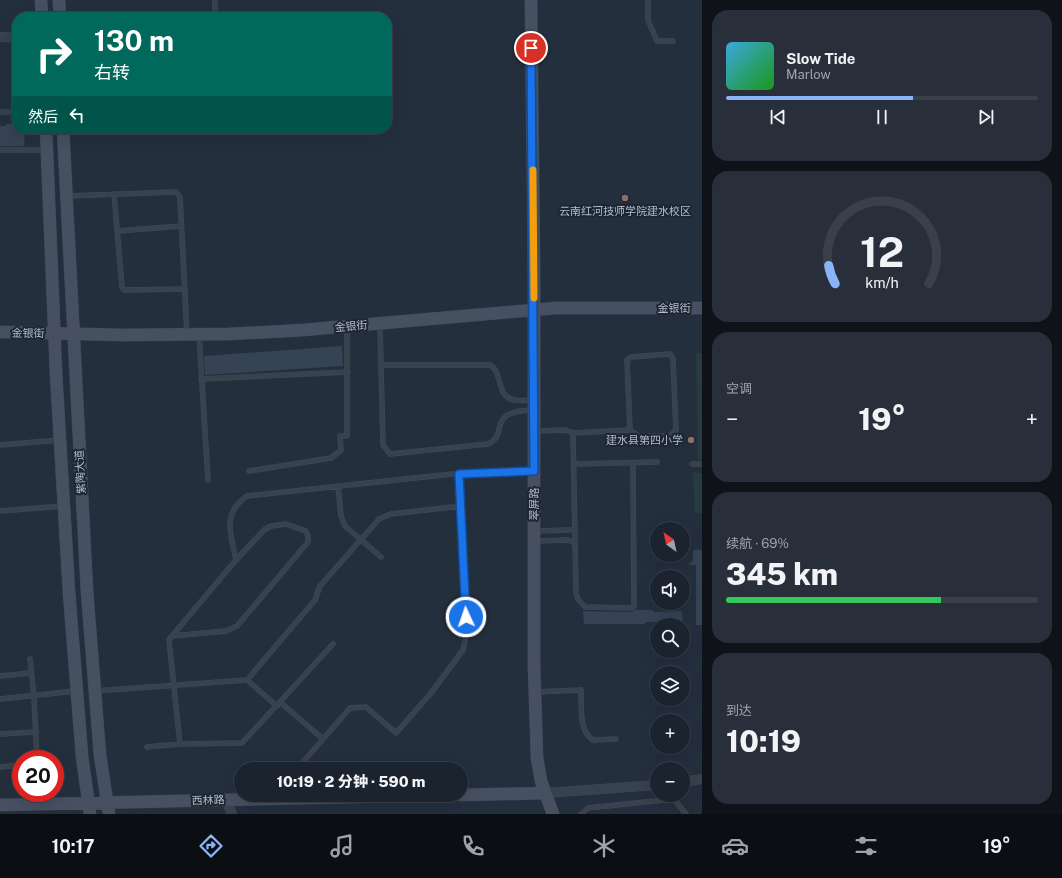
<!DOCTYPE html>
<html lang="zh">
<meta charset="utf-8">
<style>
body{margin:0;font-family:"Public Sans","Noto Sans SC",sans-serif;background:#282f3a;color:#f1f3f6;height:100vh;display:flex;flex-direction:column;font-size:15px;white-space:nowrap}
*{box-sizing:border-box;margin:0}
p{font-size:13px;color:#a0a4aa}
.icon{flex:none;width:22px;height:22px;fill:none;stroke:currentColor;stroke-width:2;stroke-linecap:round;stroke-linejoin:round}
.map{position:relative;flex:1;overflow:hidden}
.drawer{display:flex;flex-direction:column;gap:10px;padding:10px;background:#0f1319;width:360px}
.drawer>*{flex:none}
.guide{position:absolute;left:12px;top:12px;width:380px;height:122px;border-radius:16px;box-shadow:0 4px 16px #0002,0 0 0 1px #39404a;background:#00695c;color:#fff;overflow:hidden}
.needle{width:26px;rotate:327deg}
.fabs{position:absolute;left:650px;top:522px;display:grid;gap:8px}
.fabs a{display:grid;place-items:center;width:40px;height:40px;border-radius:50%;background:#1b232e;box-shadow:0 4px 16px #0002,0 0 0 1px #39404a;font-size:20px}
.speed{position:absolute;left:12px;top:750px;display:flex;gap:8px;font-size:20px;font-weight:700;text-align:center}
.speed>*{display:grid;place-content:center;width:52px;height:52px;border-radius:50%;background:#1b232e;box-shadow:0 4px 16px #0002,0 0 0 1px #39404a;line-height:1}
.speed .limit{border:6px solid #d22;background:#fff;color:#111}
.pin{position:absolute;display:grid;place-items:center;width:34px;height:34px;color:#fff;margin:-17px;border:2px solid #fff;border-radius:50%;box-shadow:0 1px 4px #0007}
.me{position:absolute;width:44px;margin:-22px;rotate:357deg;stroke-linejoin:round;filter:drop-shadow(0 0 3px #0008)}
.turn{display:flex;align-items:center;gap:14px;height:84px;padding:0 16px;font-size:18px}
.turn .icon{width:52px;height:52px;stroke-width:2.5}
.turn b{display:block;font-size:28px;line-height:34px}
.then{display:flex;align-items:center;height:38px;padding:0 16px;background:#0003;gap:8px;font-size:15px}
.big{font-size:30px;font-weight:800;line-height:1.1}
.drawer .widget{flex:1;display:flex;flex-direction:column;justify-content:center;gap:6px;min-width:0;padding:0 14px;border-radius:16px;background:#282f3a}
.drawer .dial{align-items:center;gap:0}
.dial svg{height:104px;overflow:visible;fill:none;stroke:#39404a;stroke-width:7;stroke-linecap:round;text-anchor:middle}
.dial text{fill:#f1f3f6;stroke:none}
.song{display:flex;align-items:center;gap:12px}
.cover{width:48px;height:48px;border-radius:6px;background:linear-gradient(135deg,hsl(200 70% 55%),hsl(120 70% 35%))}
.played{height:4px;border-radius:2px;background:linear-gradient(90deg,#8ab4f8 60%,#39404a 60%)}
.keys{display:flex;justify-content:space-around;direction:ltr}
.heat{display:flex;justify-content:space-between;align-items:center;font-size:22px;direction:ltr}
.charge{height:6px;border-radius:3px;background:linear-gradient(90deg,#34c759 69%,#39404a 0)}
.trip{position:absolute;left:234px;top:762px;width:234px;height:40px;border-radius:20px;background:#1b232e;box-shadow:0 4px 16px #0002,0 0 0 1px #39404a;font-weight:800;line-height:40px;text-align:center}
.tabs{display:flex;height:64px;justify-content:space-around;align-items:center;background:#0b0e12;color:#a0a4aa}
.tabs .icon{width:28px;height:28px}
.tabs .current{color:#8ab4f8}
.tabs b{font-size:18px;color:#f1f3f6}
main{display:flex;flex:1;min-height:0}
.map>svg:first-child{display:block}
.green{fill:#263c3f}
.building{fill:#364354}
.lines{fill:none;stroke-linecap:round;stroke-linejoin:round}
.lane-casing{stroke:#414a57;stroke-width:5.5}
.street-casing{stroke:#414a57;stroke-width:10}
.secondary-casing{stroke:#414a57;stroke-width:13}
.lane{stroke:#38414e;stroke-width:4.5}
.street{stroke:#38414e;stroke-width:9}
.secondary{stroke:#465061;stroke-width:12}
.route-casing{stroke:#114b97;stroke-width:10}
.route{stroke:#1a73e8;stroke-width:7}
.slow{stroke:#f59e0b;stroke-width:7}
.education-dot{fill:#8d6e63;stroke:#1d2633;stroke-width:1.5}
.labels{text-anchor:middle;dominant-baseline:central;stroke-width:4;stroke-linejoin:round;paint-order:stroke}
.poi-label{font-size:11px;fill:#b4bcc9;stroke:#1d2633}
.street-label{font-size:11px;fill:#b4bcc9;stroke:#1d2633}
</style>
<main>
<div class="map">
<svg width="702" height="814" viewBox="0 0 702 814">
<rect width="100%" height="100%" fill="#242f3e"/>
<path class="green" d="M696 353H702V460H698Z
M693 473H702V513H695Z"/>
<path class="building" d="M6 124H17V129H25L24 146H0V126H6Z
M342 346 343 366 205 375 204 356Z
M693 550H702V625H696V565H688L693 560Z
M635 610H653V612L682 611 683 623 661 624V622H645V624H584L583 611 632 612Z"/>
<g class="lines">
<defs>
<path id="lane" d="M648 0V20L657 41H673
M215 17V0
M0 112H17
M0 150H46
M114 194 122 287 124 290 185 289
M67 196 176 192 180 197 187 334
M117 231 181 226
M380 325 383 445 390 454 488 444C510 434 484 411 534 410
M199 334 208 480
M381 365H490C503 372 496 397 514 400 521 401 528 400 534 400
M201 379 348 372
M536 431 565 430 573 433 630 430 639 436H670L676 430 673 359 670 354 631 357 627 360 630 430
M573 433 576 593 578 599 585 607 632 608 634 606 633 463
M0 445 60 440
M574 464 657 462
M692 464H702
M249 471 331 458 341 450 340 436H347V328
M338 486 341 516 345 526 381 557
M0 511 63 506
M535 531 569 530 575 528
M535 541 568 540 575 543
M236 560C231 534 221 514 247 496L452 474 533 471
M172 636 226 631 237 626 308 542V536L306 531 286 524 271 526 264 530 236 560 172 636 169 640 180 744
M30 659 34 697 37 759
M0 676 31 673
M247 680 315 600 320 586 379 519 391 514 461 506
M95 691 247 680 277 706
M536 692 581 690C582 706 578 730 593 740L616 739
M0 699 76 691
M281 703 323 739
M0 734 36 732
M147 747 180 744 242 743 333 644
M0 767 21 765
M300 769 303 762 350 708 366 707 396 733 431 693 463 650 467 632 459 473
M581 814 588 808 674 799 686 814"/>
<path id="street" d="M0 37H17
M683 782 702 779
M545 793 657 785
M226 799 232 814"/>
<path id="secondary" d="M41 0 42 17
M59 0 60 17
M531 0 534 269V664L537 758 541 781 553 814
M46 129 56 373 69 592 82 756 90 814
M63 129 87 591 100 755 109 814
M0 332 123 335 229 334 303 330 556 308H702
M461 795 545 793
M0 805 440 795"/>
</defs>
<use href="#lane" class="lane-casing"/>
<use href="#street" class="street-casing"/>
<use href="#secondary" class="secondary-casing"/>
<use href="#lane" class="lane"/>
<use href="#street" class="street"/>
<use href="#secondary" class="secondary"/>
</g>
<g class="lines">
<defs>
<path id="route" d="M466 617 459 474 534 471 531 48"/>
</defs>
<use href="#route" class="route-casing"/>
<use href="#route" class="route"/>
<path class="slow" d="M533 170 534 298"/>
</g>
<g class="education-dot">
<circle cx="625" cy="198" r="4"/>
<circle cx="691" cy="440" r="4"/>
</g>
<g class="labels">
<g class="poi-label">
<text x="625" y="211">云南红河技师学院建水校区</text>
<text x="683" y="440" text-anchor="end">建水县第四小学</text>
</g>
<g class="street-label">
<text x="674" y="308">金银街</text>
<text transform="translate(351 326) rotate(-5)">金银街</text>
<text transform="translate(28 333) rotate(1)">金银街</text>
<text transform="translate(80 472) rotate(-93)">紫陶大道</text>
<text transform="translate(534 504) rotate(-90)">翠屏路</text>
<text transform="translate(208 800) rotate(-2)">西林路</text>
</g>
</g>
</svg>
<div class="fabs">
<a><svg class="needle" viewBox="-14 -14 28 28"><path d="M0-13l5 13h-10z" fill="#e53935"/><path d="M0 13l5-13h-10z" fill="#a0a4aa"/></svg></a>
<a><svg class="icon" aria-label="sound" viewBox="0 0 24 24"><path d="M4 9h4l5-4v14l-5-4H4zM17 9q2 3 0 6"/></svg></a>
<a><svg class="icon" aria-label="search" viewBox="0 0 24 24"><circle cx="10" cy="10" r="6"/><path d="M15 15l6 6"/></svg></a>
<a><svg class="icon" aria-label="layers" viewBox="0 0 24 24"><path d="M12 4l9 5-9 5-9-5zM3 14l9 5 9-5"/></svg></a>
<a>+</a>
<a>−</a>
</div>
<div class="speed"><div class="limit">20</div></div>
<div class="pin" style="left:531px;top:48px;background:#d93025"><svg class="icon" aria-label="arrive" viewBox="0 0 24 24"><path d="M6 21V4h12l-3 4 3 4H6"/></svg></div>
<svg class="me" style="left:466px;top:617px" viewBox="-20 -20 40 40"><circle r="17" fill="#1a73e8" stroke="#fff" stroke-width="3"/><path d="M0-11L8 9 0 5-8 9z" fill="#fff"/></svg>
<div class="trip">10:19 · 2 分钟 · 590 m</div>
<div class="guide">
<div class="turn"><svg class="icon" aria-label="right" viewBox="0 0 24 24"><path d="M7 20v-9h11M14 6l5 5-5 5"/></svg><div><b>130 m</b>右转</div></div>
<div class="then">然后<svg class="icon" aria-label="left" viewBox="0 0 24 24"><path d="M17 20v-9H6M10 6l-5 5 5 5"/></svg></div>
</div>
</div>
<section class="drawer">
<div class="widget">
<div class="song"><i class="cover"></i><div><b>Slow Tide</b><p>Marlow</p></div></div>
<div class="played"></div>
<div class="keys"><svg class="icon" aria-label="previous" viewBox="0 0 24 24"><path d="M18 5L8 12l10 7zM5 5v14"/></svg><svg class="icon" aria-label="pause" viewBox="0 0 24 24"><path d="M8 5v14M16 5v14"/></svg><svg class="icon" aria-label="next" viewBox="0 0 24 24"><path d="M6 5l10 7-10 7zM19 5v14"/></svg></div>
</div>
<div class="widget dial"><svg viewBox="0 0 100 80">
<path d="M14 69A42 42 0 1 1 86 69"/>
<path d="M14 69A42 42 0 0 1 9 55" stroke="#8ab4f8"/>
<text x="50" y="56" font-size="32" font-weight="700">12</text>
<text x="50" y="72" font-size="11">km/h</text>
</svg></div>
<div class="widget"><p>空调</p>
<div class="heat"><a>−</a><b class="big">19°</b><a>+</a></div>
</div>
<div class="widget"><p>续航 · 69%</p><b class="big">345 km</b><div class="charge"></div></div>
<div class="widget"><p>到达</p><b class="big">10:19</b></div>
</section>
</main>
<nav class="tabs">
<b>10:17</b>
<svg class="icon current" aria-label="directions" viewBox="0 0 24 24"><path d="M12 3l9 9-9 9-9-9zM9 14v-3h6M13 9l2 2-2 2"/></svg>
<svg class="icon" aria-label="music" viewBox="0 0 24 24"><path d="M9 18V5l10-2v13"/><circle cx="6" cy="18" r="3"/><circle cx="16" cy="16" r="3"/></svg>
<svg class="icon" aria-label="phone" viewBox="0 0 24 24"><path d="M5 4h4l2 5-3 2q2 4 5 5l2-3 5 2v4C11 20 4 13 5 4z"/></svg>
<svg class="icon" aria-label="climate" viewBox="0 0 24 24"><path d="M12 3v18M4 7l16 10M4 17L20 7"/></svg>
<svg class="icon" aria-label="car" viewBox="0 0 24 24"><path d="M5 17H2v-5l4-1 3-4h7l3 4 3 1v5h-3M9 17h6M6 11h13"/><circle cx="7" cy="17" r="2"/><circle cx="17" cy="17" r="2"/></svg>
<svg class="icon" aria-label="filters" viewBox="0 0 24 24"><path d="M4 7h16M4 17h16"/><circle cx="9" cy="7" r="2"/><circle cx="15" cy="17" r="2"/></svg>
<b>19°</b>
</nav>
